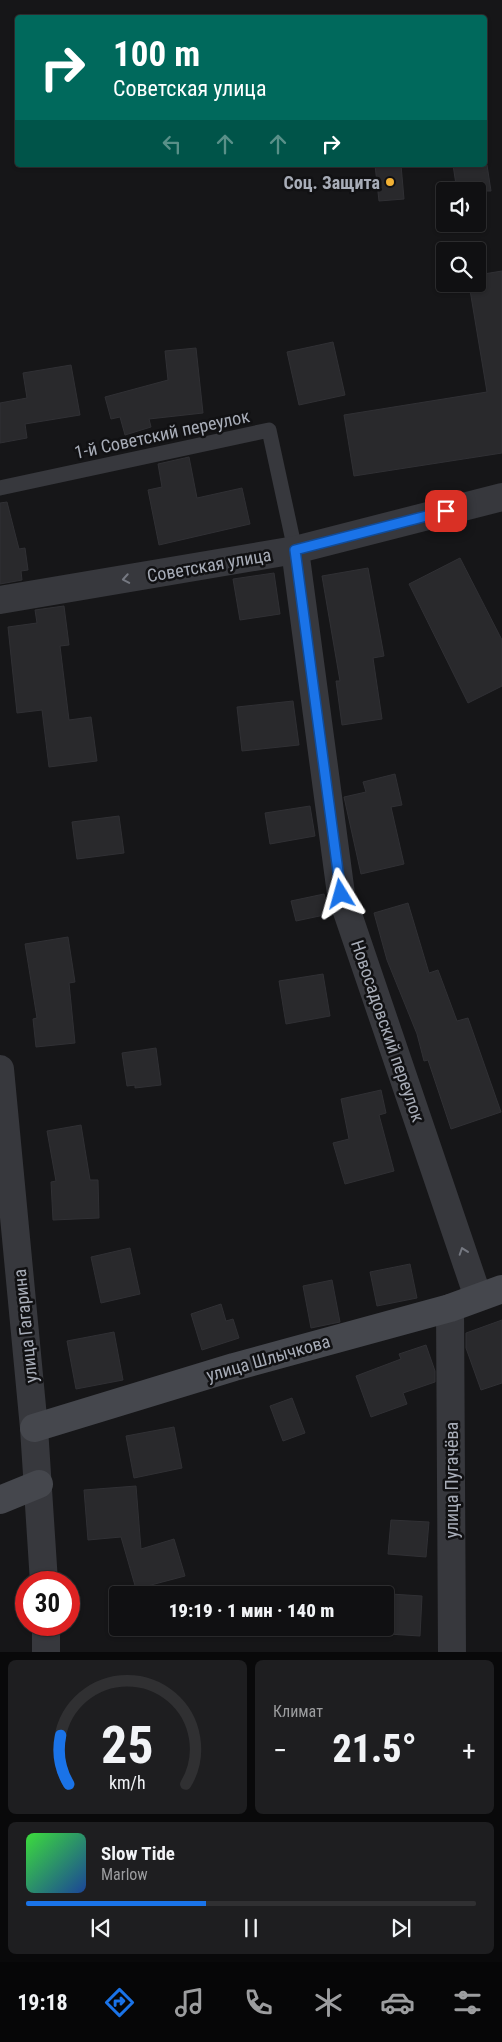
<!DOCTYPE html>
<html lang="ru">
<meta charset="utf-8">
<style>
body{margin:0;font-family:"Roboto Condensed",sans-serif;background:#1e1e20;color:#f1f3f6;height:100vh;display:flex;flex-direction:column;font-size:19px;white-space:nowrap}
*{box-sizing:border-box;margin:0}
p{font-size:16px;color:#9c9d9f}
.icon{flex:none;width:28px;height:28px;fill:none;stroke:currentColor;stroke-width:2;stroke-linecap:round;stroke-linejoin:round}
.map{position:relative;height:1652px;overflow:hidden}
.drawer{display:flex;flex-direction:column;gap:8px;padding:8px;background:#09090a;flex:1}
.drawer>*{flex:none}
.hud{position:absolute;left:15px;top:15px;width:472px;height:152px;border-radius:5px;box-shadow:0 1px 4px #0004,0 0 0 1px #303032;background:#00695c;color:#fff;overflow:hidden}
.controls{position:absolute;left:436px;top:182px;display:grid;gap:10px}
.controls a{display:grid;place-items:center;width:50px;height:50px;border-radius:5px;background:#101012;box-shadow:0 1px 4px #0004,0 0 0 1px #303032;font-size:25px}
.speed{position:absolute;left:15px;top:1571px;display:flex;gap:10px;font-size:25px;font-weight:700;text-align:center}
.speed>*{display:grid;place-content:center;width:65px;height:65px;border-radius:50%;background:#101012;box-shadow:0 1px 4px #0004,0 0 0 1px #303032;line-height:1}
.speed .limit{border:8px solid #d22;background:#fff;color:#111}
.pin{position:absolute;display:grid;place-items:center;width:42px;height:42px;color:#fff;margin:-21px;border-radius:10px;box-shadow:0 2px 8px #0006}
.me{position:absolute;width:55px;margin:-28px;rotate:352deg;stroke-linejoin:round;filter:drop-shadow(0 0 4px #0008)}
.turn{display:flex;align-items:center;gap:18px;height:105px;padding:0 15px;font-size:22px}
.turn .icon{width:65px;height:65px;stroke-width:2.5}
.turn b{display:block;font-size:35px;line-height:42px}
.lanes{display:flex;align-items:center;height:48px;padding:0 15px;background:#0003;justify-content:center;gap:25px;direction:ltr}
.lanes .off{opacity:.35}
.big{font-size:38px;font-weight:800;line-height:1.1}
.drawer .widget{flex:1;display:flex;flex-direction:column;justify-content:center;gap:8px;min-width:0;padding:0 18px;border-radius:8px;background:#1e1e20}
.drawer .dial{align-items:center;gap:0}
.dial svg{height:130px;overflow:visible;fill:none;stroke:#303032;stroke-width:7;stroke-linecap:round;text-anchor:middle}
.dial text{fill:#f1f3f6;stroke:none}
.song{display:flex;align-items:center;gap:15px}
.cover{width:60px;height:60px;border-radius:8px;background:linear-gradient(135deg,hsl(120 70% 55%),hsl(220 70% 35%))}
.played{height:5px;border-radius:2px;background:linear-gradient(90deg,#1a73e8 40%,#303032 40%)}
.keys{display:flex;justify-content:space-around;direction:ltr}
.heat{display:flex;justify-content:space-between;align-items:center;font-size:28px;direction:ltr}
.drawer .tiles{flex:1;display:grid;gap:8px;grid-template-columns:1fr 1fr}
.widget:last-child{grid-column:span 2}
.trip{position:absolute;left:109px;top:1586px;width:285px;height:50px;border-radius:5px;background:#101012;box-shadow:0 1px 4px #0004,0 0 0 1px #303032;font-weight:800;line-height:50px;text-align:center}
.menu{display:flex;height:80px;justify-content:space-around;align-items:center;background:#060607;color:#9c9d9f}
.menu .icon{width:35px;height:35px}
.menu .current{color:#1a73e8}
.menu b{font-size:22px;color:#f1f3f6}
.map>svg:first-child{display:block}
.building{fill:#29292c;stroke:#303034}
.lines{fill:none;stroke-linecap:round;stroke-linejoin:round}
.lane{stroke:#37383d;stroke-width:15}
.street{stroke:#37383d;stroke-width:28}
.secondary{stroke:#45474d;stroke-width:28}
.oneway{stroke:#757881}
.route-casing{stroke:#114b97;stroke-width:12}
.route{stroke:#1a73e8;stroke-width:9}
.poi-dot{fill:#f2b134;stroke:#111113;stroke-width:2}
.labels{text-anchor:middle;dominant-baseline:central;stroke-width:5;stroke-linejoin:round;paint-order:stroke}
.poi-label{font-size:18px;font-weight:bold;fill:#a8adb8;stroke:#111113;text-anchor:end}
.street-label{font-size:18px;fill:#a8adb8;stroke:#111113}
</style>
<div class="map">
<svg width="502" height="1652" viewBox="0 0 502 1652">
<rect width="100%" height="100%" fill="#161618"/>
<path class="building" d="M375 165H401L404 199 379 201Z
M453 165H487L491 191H457Z
M502 271V453L354 476 344 415 487 392 469 284H478V275Z
M333 342 345 395 299 405 287 352Z
M196 348 203 413 149 419 151 427 125 435 120 417 111 419 105 397 168 380 165 351Z
M71 365 80 415 25 424 27 438 0 443V403L27 398 23 373Z
M189 457 197 498 242 488 250 524 159 545 148 490 162 487 158 464Z
M7 502 19 549 25 548 28 570 21 571 22 580 0 584V503Z
M460 558 502 640V686L468 703 409 584Z
M368 568 384 656 373 658 382 719 342 725 336 681H340L322 576Z
M274 573 280 614 240 620 233 579Z
M64 606 69 645 60 646 69 720 91 717 97 761 49 767 42 710 17 713 8 627 37 623 35 610Z
M293 701 299 745 242 751 237 707Z
M395 774 402 805 391 807 404 864 361 874 344 797 366 792 363 782Z
M310 806 315 836 270 844 265 813Z
M119 816 124 853 77 859 72 822Z
M324 894 329 914 296 921 291 901Z
M408 903 429 973 438 970 457 1021 468 1018 501 1112 451 1129 428 1060 424 1061 417 1034 387 960 374 913Z
M68 937 75 982 69 983 75 1043 36 1047 33 1019 37 1018 25 944Z
M323 974 330 1016 286 1024 279 981Z
M156 1048 161 1085 135 1088V1085L127 1086 122 1053Z
M381 1090 386 1113 379 1115 394 1171 345 1184 333 1143 349 1139 341 1099Z
M81 1125 90 1180H98L99 1218 53 1220 51 1182 56 1181 47 1131Z
M130 1248 140 1294 101 1303 91 1257Z
M410 1264 417 1298 377 1306 370 1272Z
M332 1280 340 1322 311 1328 303 1286Z
M221 1304 226 1321 233 1319 239 1338 202 1350 191 1314Z
M502 1320V1383L481 1390 466 1348V1333Z
M114 1332 123 1380 76 1389 67 1341Z
M426 1345 435 1371V1382L403 1393 407 1404 371 1417 356 1376 401 1359 399 1354Z
M292 1398 305 1433 283 1441 270 1406Z
M174 1427 182 1468 134 1478 126 1436Z
M136 1486 141 1549 174 1539 185 1576 136 1589 121 1537 88 1540 84 1490Z
M391 1520 429 1522 426 1557 388 1554Z
M375 1593 422 1596 420 1636 372 1633 373 1628H385V1595Z"/>
<g class="lines">
<path class="lane" d="M0 488 269 430 295 550"/>
<path class="street" d="M295 550 341 894 478 1297
M0 600 295 550 502 497
M0 1069 34 1428 44 1582
M450 1308 452 1652
M46 1625V1652"/>
<path class="secondary" d="M34 1428 234 1367 450 1308 502 1289
M0 1500 39 1484"/>
</g>
<defs><path id="oneway-chevron" d="M-2-3.5L2.5 0L-2 3.5" fill="none" stroke-width="1.6" stroke-linecap="round" stroke-linejoin="round" transform="scale(1.25)"/></defs>
<g class="oneway">
<use href="#oneway-chevron" transform="translate(126 579) rotate(170)"/>
<use href="#oneway-chevron" transform="translate(463 1251) rotate(-109)"/>
</g>
<g class="lines">
<defs>
<path id="route" d="M341 894 295 550 446 511"/>
</defs>
<use href="#route" class="route-casing"/>
<use href="#route" class="route"/>
</g>
<circle class="poi-dot" cx="390" cy="182" r="5"/>
<g class="labels">
<g class="poi-label">
<text x="380" y="182">Соц. Защита</text>
</g>
<g class="street-label">
<text transform="translate(162 434) rotate(-12)">1-й Советский переулок</text>
<text transform="translate(209 565) rotate(-10)">Советская улица</text>
<text transform="translate(388 1031) rotate(71)">Новосадовский переулок</text>
<text transform="translate(25 1326) rotate(-96)">улица Гагарина</text>
<text transform="translate(268 1358) rotate(-16)">улица Шлычкова</text>
<text transform="translate(451 1480) rotate(-90)">улица Пугачёва</text>
</g>
</g>
</svg>
<div class="controls">
<a><svg class="icon" aria-label="sound" viewBox="0 0 24 24"><path d="M4 9h4l5-4v14l-5-4H4zM17 9q2 3 0 6"/></svg></a>
<a><svg class="icon" aria-label="search" viewBox="0 0 24 24"><circle cx="10" cy="10" r="6"/><path d="M15 15l6 6"/></svg></a>
</div>
<div class="speed"><div class="limit">30</div></div>
<div class="pin" style="left:446px;top:511px;background:#d93025"><svg class="icon" aria-label="arrive" viewBox="0 0 24 24"><path d="M6 21V4h12l-3 4 3 4H6"/></svg></div>
<svg class="me" style="left:341px;top:894px" viewBox="-20 -20 40 40"><path d="M0-17L14 15 0 8-14 15z" fill="#1a73e8" stroke="#fff" stroke-width="4"/></svg>
<div class="trip">19:19 · 1 мин · 140 m</div>
<div class="hud">
<div class="turn"><svg class="icon" aria-label="right" viewBox="0 0 24 24"><path d="M7 20v-9h11M14 6l5 5-5 5"/></svg><div><b>100 m</b>Советская улица</div></div>
<div class="lanes"><svg class="icon off" aria-label="left" viewBox="0 0 24 24"><path d="M17 20v-9H6M10 6l-5 5 5 5"/></svg><svg class="icon off" aria-label="ahead" viewBox="0 0 24 24"><path d="M12 20V5M6 11l6-6 6 6"/></svg><svg class="icon off" aria-label="ahead" viewBox="0 0 24 24"><path d="M12 20V5M6 11l6-6 6 6"/></svg><svg class="icon" aria-label="right" viewBox="0 0 24 24"><path d="M7 20v-9h11M14 6l5 5-5 5"/></svg></div>
</div>
</div>
<section class="drawer">
<div class="tiles">
<div class="widget dial"><svg viewBox="0 0 100 80">
<path d="M14 69A42 42 0 1 1 86 69"/>
<path d="M14 69A42 42 0 0 1 9 39" stroke="#1a73e8"/>
<text x="50" y="56" font-size="32" font-weight="700">25</text>
<text x="50" y="72" font-size="11">km/h</text>
</svg></div>
<div class="widget"><p>Климат</p>
<div class="heat"><a>−</a><b class="big">21.5°</b><a>+</a></div>
</div>
<div class="widget">
<div class="song"><i class="cover"></i><div><b>Slow Tide</b><p>Marlow</p></div></div>
<div class="played"></div>
<div class="keys"><svg class="icon" aria-label="previous" viewBox="0 0 24 24"><path d="M18 5L8 12l10 7zM5 5v14"/></svg><svg class="icon" aria-label="pause" viewBox="0 0 24 24"><path d="M8 5v14M16 5v14"/></svg><svg class="icon" aria-label="next" viewBox="0 0 24 24"><path d="M6 5l10 7-10 7zM19 5v14"/></svg></div>
</div>
</div>
</section>
<nav class="menu">
<b>19:18</b>
<svg class="icon current" aria-label="directions" viewBox="0 0 24 24"><path d="M12 3l9 9-9 9-9-9zM9 14v-3h6M13 9l2 2-2 2"/></svg>
<svg class="icon" aria-label="music" viewBox="0 0 24 24"><path d="M9 18V5l10-2v13"/><circle cx="6" cy="18" r="3"/><circle cx="16" cy="16" r="3"/></svg>
<svg class="icon" aria-label="phone" viewBox="0 0 24 24"><path d="M5 4h4l2 5-3 2q2 4 5 5l2-3 5 2v4C11 20 4 13 5 4z"/></svg>
<svg class="icon" aria-label="climate" viewBox="0 0 24 24"><path d="M12 3v18M4 7l16 10M4 17L20 7"/></svg>
<svg class="icon" aria-label="car" viewBox="0 0 24 24"><path d="M5 17H2v-5l4-1 3-4h7l3 4 3 1v5h-3M9 17h6M6 11h13"/><circle cx="7" cy="17" r="2"/><circle cx="17" cy="17" r="2"/></svg>
<svg class="icon" aria-label="filters" viewBox="0 0 24 24"><path d="M4 7h16M4 17h16"/><circle cx="9" cy="7" r="2"/><circle cx="15" cy="17" r="2"/></svg>
</nav>
